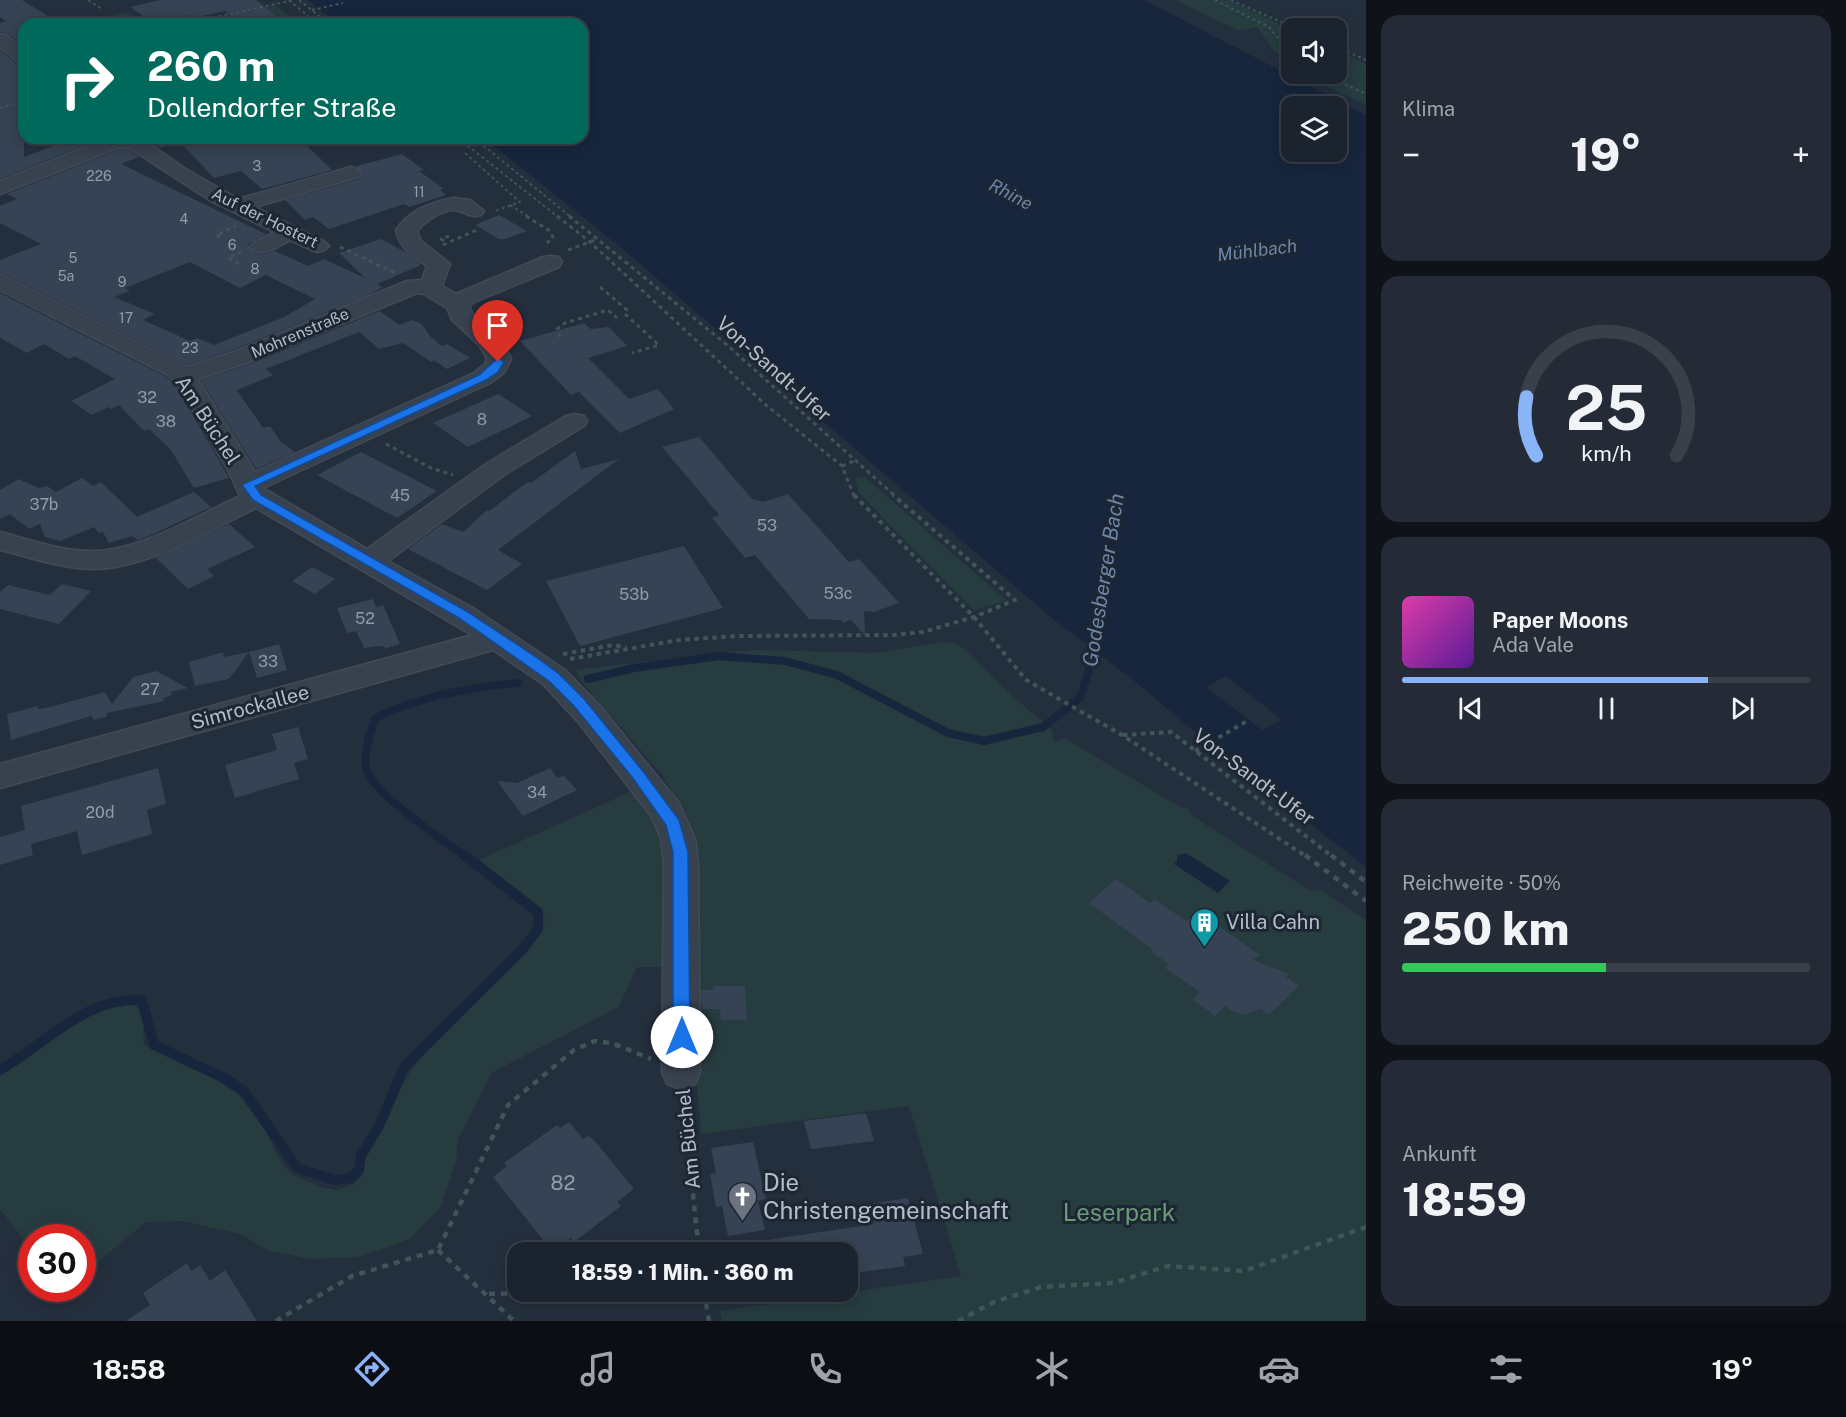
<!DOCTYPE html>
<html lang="de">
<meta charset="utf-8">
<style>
body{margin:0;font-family:"Public Sans",sans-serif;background:#242b36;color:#f1f3f6;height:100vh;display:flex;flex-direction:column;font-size:22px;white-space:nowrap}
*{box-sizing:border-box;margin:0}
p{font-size:20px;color:#a0a4aa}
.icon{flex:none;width:33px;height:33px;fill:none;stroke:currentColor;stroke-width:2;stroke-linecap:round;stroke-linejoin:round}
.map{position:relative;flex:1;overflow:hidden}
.side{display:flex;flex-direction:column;gap:15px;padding:15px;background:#0f1319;width:480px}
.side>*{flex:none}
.hud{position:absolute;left:18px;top:18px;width:570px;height:126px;border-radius:18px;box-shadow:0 3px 15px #0003,0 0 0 2px #39404a;background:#00695c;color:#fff;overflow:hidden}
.fabs{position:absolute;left:1281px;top:18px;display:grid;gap:12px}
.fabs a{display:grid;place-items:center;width:66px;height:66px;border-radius:12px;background:#1b232e;box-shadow:0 3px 15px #0003,0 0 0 2px #39404a;font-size:30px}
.speed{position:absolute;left:18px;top:1224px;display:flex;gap:12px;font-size:30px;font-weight:700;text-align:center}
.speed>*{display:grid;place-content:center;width:78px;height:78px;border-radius:50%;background:#1b232e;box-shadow:0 3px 15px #0003,0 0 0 2px #39404a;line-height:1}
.speed .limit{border:9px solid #d22;background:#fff;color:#111}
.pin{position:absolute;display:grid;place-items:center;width:51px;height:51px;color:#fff;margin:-62px -26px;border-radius:50% 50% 50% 0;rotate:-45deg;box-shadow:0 0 6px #0007}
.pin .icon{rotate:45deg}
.me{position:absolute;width:66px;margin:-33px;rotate:0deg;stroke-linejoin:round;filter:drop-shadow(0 0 4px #0008)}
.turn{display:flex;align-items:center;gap:21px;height:126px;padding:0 30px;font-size:27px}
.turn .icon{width:78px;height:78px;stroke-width:2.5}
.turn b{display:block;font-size:42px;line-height:51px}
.big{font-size:45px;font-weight:800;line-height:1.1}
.side .card{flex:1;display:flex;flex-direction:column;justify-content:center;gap:9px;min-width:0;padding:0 21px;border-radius:18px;background:#242b36}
.side .dial{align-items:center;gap:0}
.dial svg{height:156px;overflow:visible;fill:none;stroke:#39404a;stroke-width:7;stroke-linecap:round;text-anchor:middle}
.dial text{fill:#f1f3f6;stroke:none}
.song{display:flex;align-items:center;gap:18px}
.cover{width:72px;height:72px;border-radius:9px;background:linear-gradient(135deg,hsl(320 70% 55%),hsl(270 70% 35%))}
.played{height:6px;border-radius:3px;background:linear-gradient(90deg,#8ab4f8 75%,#39404a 75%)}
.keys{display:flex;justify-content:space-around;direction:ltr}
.heat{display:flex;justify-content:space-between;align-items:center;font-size:33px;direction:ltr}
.charge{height:9px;border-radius:4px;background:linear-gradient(90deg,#34c759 50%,#39404a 0)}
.trip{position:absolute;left:507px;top:1242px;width:351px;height:60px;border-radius:18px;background:#1b232e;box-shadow:0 3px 15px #0003,0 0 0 2px #39404a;font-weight:800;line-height:60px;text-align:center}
.menu{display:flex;height:96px;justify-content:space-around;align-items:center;background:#0b0e12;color:#a0a4aa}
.menu .icon{width:42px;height:42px}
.menu .active{color:#8ab4f8}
.menu b{font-size:27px;color:#f1f3f6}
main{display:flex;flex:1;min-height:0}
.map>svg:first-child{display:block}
.green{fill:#263c3f}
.water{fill:#17263c;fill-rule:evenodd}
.pier{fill:#242f3e}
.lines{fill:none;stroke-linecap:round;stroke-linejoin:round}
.stream-far1{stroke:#17263c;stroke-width:8}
.stream{stroke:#17263c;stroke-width:10}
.building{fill:#364354;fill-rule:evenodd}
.minor-casing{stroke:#414a57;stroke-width:3}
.path-far3{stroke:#3f5557;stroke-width:2;stroke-dasharray:3 3;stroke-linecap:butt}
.path-far2{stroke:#3f5557;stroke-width:3;stroke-dasharray:4 4;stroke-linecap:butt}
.path-far1{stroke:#3f5557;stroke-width:4;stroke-dasharray:4.5 4.5;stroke-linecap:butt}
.path{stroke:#3f5557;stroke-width:4.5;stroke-dasharray:6 6;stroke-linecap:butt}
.minor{fill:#38414e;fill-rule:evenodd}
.route{fill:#1a73e8;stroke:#114b97;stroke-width:1.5}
.labels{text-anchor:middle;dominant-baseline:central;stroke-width:6;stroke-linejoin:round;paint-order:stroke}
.far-number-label{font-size:14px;fill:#929caa}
.far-street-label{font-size:16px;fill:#b4bcc9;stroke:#1d2633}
.number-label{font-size:16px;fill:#929caa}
.far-water-label{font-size:18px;font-style:italic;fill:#6d86a8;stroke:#1d2633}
.street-label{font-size:20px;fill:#b4bcc9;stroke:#1d2633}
.poi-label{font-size:20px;fill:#b4bcc9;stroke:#1d2633;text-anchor:start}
.near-number-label{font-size:20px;fill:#929caa}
.water-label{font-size:21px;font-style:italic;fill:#6d86a8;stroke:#1d2633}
.near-poi-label{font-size:24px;fill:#b4bcc9;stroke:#1d2633;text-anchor:start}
.near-park-label{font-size:24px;fill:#6b9a76;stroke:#1d2633}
</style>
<main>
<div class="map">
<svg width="1366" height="1321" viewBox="0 0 1366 1321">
<rect width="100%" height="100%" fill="#242f3e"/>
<path class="green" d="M1174 0H1229L1291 29V65L1274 51 1257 27 1240 31Z
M276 5 299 24H187Z
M127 12 147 24H80Z
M1337 50 1366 64V105L1302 74H1336Z
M865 477 1007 601 973 610 859 493 855 479Z
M943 642 956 644 964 649 1017 700 1053 731 1052 737 1055 742 1064 738 1180 807 1187 808 1192 816 1311 891 1320 890 1366 920V1321H722L720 1311 961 1276 909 1106 701 1134 692 1022 691 831 663 776 585 686 575 670 717 653 761 650 874 653Z
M645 785 670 832 669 967H637L619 1007 491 1073 458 1139 456 1161 440 1208 410 1239 360 1257 310 1259 267 1250 240 1234 182 1221 146 1222 83 1274 82 1238H32L31 1249 0 1209V1076C20 1062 109 992 131 1003 145 1010 143 1031 144 1045L210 1076 238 1094 267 1132 276 1154 291 1174 323 1188 336 1190 354 1184 362 1176 363 1159 410 1072 440 1033 519 959 537 936 545 920 532 901 479 860Z"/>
<path class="water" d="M308 0H1144L1366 115V867L1239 769 1132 679 1053 619 624 250 484 138H582V24H339ZM1292 106H1336V152H1292Z
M1186 853 1230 881 1218 893 1174 864 1177 861V855Z"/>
<path class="pier" d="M1226 676 1282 720 1262 730 1206 687Z"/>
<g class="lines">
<path class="stream-far1" d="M588 679 634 668 719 656 785 661 837 675 948 733 984 741 1043 727 1080 698 1097 644
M466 857C443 840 372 793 366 768 363 753 371 732 375 718 421 696 468 688 518 683"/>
<path class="stream" d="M0 1070C47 1043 85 997 142 1000L154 1045 224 1078 244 1091 297 1168 335 1180 351 1178 359 1170 361 1156 380 1124 404 1067 522 950 538 929V912L464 855"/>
</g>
<path class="building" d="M0 0H22L53 19 24 24V47L7 33 0 32V23L6 21 0 17Z
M160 0H256L286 24H240L225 11 198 17 190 15 175 19 173 22 155 24 130 7Z
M0 50 17 64 24 65V157L74 138H102L0 179Z
M145 138H299L332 170 262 189 241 171 214 178 179 141 160 148Z
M120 149 130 151 139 157 121 164 266 234 248 245 254 253 263 254 275 251 308 266 324 259 365 278 339 253 381 239 405 252 421 265 377 284 383 287 368 295 235 349 187 365 0 272V260L41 244 0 223V206L17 199 7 194ZM190 262 240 288 266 275 315 299 284 317 214 345 197 338 190 341 143 320 155 314 114 297 130 291 125 288Z
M402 154 424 170 419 171 443 188 440 190 446 195 409 207 404 204 329 229 313 217 305 220 285 200 359 179 363 173 357 166Z
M499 215 527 231 505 239H499L475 225Z
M0 293 167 377 176 386 229 478 194 488 171 450 149 429 144 431 119 405 111 409 108 407 92 415 71 401 115 379 75 356 69 359 44 344 27 353 0 338Z
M380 311 399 325 412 320 422 324 430 336 442 346 447 344 470 358 447 369 434 360 431 362 403 343 379 349 359 332 266 369 273 375 237 390 263 428 270 426 281 442 295 452 256 469 201 380 253 363Z
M584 323 591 329 609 327 627 346 588 358 629 399 658 389 674 409 620 433 579 392 571 395 520 341Z
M498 394 532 416 468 447 433 423Z
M699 437 752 499 763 502 788 494 849 562 859 559 899 603 874 612 864 611 865 636 851 620 843 623 841 620 809 619 755 555 745 558 712 518 719 515 662 447Z
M575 451 581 469 619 459 498 550 522 564 487 590 408 549 442 524 463 532 487 510 489 511 528 482 531 483Z
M361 452 402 473 437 491 397 518 317 475Z
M82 478 93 486 101 482 137 517 194 492 211 507 149 536 138 540 132 536 109 543 103 532 99 533 94 527 60 541 45 537 40 524 29 529 10 514 0 519V490L19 479 38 488 47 486 56 492Z
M229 524 255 547 207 569 214 576 188 589 156 558Z
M684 546 723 608 580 646 546 581Z
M312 567 335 579 315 594 292 581Z
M62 584 91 591 59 624 0 609V592L8 585 50 595Z
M373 599 376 607 383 605 400 644 387 648 380 646 364 648 356 631 347 633 337 608Z
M279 644 287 670 257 678 249 652Z
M223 652 224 657 249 652 229 679 195 686 189 662Z
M156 671 188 688 171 692 172 695 163 698 164 701 107 713 106 717 94 720 91 716 11 740 7 714 38 706V709L46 708 105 692 112 704 133 677Z
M298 727 308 759 294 763 299 779 235 798 225 765 277 750 272 734Z
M158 768 166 804 147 810 152 834 82 855 77 831 31 844 33 855 0 865V837L25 830 21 806Z
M550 768 557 778 564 776 577 790 523 816 497 781 517 783Z
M1116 879 1150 903 1155 899 1186 921 1192 916 1208 928 1213 922 1260 955 1253 960 1289 974 1286 977 1299 986 1269 1015 1260 1009 1243 1015 1232 1011 1225 1006 1215 1016 1193 999 1200 992 1165 968 1169 964 1151 952 1153 950 1089 903Z
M713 986H745L747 1020H721L720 1009H702L701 990H713Z
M866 1113 874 1141 811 1149 804 1121Z
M569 1122 583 1139 588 1136 595 1141 634 1189 617 1202 621 1206 574 1242 571 1238 552 1251 493 1177 507 1166 504 1163 536 1140 557 1125 560 1128Z
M753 1142 766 1199 758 1201 765 1230 728 1236 722 1206 716 1207 710 1174 716 1173 711 1148Z
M908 1198 923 1254 903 1257 905 1266 848 1274V1252H761L760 1241 874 1224 869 1204Z
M187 1263 191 1271 200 1265 210 1281 225 1270 257 1321H126L150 1305 143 1293Z"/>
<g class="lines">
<defs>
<path id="minor" d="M191 17 197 19 198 24H174L176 21Z
M0 34 6 35 24 50V63L18 62 0 47Z
M108 138 144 140 187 170 238 199 351 167 358 169 361 173 358 177 255 207 325 242 329 246 325 250 318 252 311 250 290 240C278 247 267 255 254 251L250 247 254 243 274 232 211 201 131 149 120 147 0 194V181Z
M454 198 470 200 484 211 481 215C471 218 468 214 459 211 445 206 425 222 417 231L421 241 450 264 442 286 456 294 543 257 551 256 559 257 562 262 559 267 474 302 469 306C476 328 503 336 511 359L504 373 490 383 263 488 367 549 486 464 566 416 575 414 584 416 587 421 584 426 504 475 388 561 473 608 565 670 601 707 678 802 695 839 698 864 700 1072 695 1084 681 1089 667 1084 662 1072 664 864 661 839 652 817 579 723 543 684 493 650 0 788V764L472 635 256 508C208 531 148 568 94 569 62 569 30 557 0 550V532C31 540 63 552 95 551 142 550 197 515 240 496L230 474 178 385 168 375 0 290V274L187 367 236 351 407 281 422 280 427 266C413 257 399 248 396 230 409 210 431 202 454 198ZM417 293 424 294 447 308 452 320 480 346 487 359 485 364 474 373 255 472 198 379 252 361Z"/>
</defs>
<use href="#minor" class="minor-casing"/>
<path class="path-far3" d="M88 0 102 9
M289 0 317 24
M299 0 329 24
M1215 0 1269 27 1292 56
M1231 0 1295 28
M312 10 343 3
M215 18 222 24
M207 19 294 0
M1336 47 1366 60
M1323 74 1366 94
M0 108 24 101
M458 138 558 217
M474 138 571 217
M465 153 520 202 495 211
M510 205 529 217"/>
<path class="path-far2" d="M526 216 550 231 553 237 547 243
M557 216 590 242 767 406 842 466 854 496
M569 216 727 345 895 496
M220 237 216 235 236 226
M444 241 441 239 452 235
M443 245 479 229
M340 247 395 273
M568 250 598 239
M239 264 228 258 241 252
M600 287 627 310 625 314 659 345 632 353
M560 337 557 329 565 323 608 310 617 318
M386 444 431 468 453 475
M842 466 854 461"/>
<path class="path-far1" d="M854 495 974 617 1026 680 1122 735 1307 857
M563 654 613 645 626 647
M570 659 679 640 738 636 894 635 923 632 974 617 1015 600 893 495
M1123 735 1171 732 1333 857
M1195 751 1249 720"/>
<path class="path" d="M1305 855 1366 901
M1331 855 1366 882
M683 1098 699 1252
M438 1250 514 1321
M704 1292 709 1321
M489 1294 566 1292
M276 1321 352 1276 438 1250 508 1105 574 1050 595 1041 612 1043 651 1059
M958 1321 994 1302 1041 1287 1113 1283 1168 1266 1244 1271 1366 1227"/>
<use href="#minor" class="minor"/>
</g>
<path class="route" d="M498 358 504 362 498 372 486 380 255 486 261 495 468 612 536 657 559 674 584 699 642 770 679 820 688 852 690 1037 688 1042 682 1044 676 1042 673 1037V852L666 825 632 777 574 706 549 681 459 618 253 500 242 485 479 375Z"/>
<defs>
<symbol id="building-pin" viewBox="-11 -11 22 30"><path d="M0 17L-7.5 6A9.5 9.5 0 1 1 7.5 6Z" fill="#0f9aa8" stroke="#1d2633"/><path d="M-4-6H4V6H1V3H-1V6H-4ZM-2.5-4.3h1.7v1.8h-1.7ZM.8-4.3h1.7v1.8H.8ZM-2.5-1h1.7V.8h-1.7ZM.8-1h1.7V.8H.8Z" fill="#fff"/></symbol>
<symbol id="church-pin" viewBox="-11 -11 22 30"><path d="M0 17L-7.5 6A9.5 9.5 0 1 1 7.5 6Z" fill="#6b7280" stroke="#1d2633"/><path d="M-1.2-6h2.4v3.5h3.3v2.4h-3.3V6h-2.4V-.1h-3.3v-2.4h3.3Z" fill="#fff"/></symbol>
</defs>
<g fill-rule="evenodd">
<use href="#building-pin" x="1188" y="906" width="33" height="45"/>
<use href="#church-pin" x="726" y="1180" width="33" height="45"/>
</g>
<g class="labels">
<g class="far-number-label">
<text x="257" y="166">3</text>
<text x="99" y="176">226</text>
<text x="419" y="192">11</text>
<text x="184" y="219">4</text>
<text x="232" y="245">6</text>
<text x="73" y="258">5</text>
<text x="255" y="269">8</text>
<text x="66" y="276">5a</text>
<text x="122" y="282">9</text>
<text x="126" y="318">17</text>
<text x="190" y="348">23</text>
</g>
<g class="far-street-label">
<text transform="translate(265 218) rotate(26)">Auf der Hostert</text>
<text transform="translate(300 333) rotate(-23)">Mohrenstraße</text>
</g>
<g class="number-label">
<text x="147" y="397">32</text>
<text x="482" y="419">8</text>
<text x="166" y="421">38</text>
<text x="400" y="495">45</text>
<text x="44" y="504">37b</text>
<text x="767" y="525">53</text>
<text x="838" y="593">53c</text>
<text x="634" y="594">53b</text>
<text x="365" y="618">52</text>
<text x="268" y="661">33</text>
<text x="150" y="689">27</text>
<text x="537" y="792">34</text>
<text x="100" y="812">20d</text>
</g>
<g class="far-water-label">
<text transform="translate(1011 194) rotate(28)">Rhine</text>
<text transform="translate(1257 250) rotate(-7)">Mühlbach</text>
</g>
<g class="street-label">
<text transform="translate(774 369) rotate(42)">Von-Sandt-Ufer</text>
<text transform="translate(208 420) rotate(57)">Am Büchel</text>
<text transform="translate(250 707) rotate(-15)">Simrockallee</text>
<text transform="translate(1254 777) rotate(37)">Von-Sandt-Ufer</text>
<text transform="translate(688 1139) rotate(-96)">Am Büchel</text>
</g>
<g class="poi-label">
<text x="1226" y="922">Villa Cahn</text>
</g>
<g class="near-number-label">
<text x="563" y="1183">82</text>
</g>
<g class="water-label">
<text transform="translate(1103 580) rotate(-81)">Godesberger Bach</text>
</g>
<g class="near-poi-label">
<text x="763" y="1182">Die<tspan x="763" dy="28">Christengemeinschaft</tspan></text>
</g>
<g class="near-park-label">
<text x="1119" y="1212">Leserpark</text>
</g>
</g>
</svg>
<div class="fabs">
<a><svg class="icon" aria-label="sound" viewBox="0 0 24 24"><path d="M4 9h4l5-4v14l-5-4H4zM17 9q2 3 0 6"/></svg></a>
<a><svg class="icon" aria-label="layers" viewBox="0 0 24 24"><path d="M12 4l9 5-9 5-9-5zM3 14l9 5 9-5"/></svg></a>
</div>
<div class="speed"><div class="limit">30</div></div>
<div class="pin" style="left:498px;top:362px;background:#d93025"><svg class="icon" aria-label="arrive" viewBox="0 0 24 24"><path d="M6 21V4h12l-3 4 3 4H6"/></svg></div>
<svg class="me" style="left:682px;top:1037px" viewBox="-20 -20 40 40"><circle r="19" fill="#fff"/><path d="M0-13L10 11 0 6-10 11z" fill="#1a73e8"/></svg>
<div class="trip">18:59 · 1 Min. · 360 m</div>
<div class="hud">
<div class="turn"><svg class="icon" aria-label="right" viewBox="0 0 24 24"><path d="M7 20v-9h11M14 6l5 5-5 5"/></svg><div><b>260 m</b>Dollendorfer Straße</div></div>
</div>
</div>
<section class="side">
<div class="card"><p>Klima</p>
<div class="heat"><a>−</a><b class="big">19°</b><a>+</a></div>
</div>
<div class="card dial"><svg viewBox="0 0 100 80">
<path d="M14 69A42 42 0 1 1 86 69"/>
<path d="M14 69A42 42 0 0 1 9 39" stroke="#8ab4f8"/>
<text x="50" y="56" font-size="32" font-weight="700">25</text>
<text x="50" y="72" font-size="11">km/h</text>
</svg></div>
<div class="card">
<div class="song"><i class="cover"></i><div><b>Paper Moons</b><p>Ada Vale</p></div></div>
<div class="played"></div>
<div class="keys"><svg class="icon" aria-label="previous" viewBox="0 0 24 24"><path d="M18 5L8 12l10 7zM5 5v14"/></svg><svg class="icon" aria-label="pause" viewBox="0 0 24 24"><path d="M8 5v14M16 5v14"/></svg><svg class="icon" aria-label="next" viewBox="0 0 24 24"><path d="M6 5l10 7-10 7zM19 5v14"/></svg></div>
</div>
<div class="card"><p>Reichweite · 50%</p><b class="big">250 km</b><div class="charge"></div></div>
<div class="card"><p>Ankunft</p><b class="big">18:59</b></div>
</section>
</main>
<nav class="menu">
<b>18:58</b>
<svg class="icon active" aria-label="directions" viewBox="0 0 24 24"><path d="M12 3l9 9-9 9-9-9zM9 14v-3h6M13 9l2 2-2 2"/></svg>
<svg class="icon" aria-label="music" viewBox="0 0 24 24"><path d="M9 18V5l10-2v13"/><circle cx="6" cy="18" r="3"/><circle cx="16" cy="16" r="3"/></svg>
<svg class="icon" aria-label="phone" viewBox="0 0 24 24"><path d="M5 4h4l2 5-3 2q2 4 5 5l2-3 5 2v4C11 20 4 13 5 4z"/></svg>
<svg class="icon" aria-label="climate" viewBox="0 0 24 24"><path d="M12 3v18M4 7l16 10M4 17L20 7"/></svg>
<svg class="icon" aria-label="car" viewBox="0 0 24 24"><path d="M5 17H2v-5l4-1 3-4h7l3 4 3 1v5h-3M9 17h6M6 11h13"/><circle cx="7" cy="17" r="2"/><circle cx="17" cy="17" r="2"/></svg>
<svg class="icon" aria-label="filters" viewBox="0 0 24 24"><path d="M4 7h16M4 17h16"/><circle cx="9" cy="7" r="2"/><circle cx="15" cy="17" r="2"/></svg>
<b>19°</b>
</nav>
